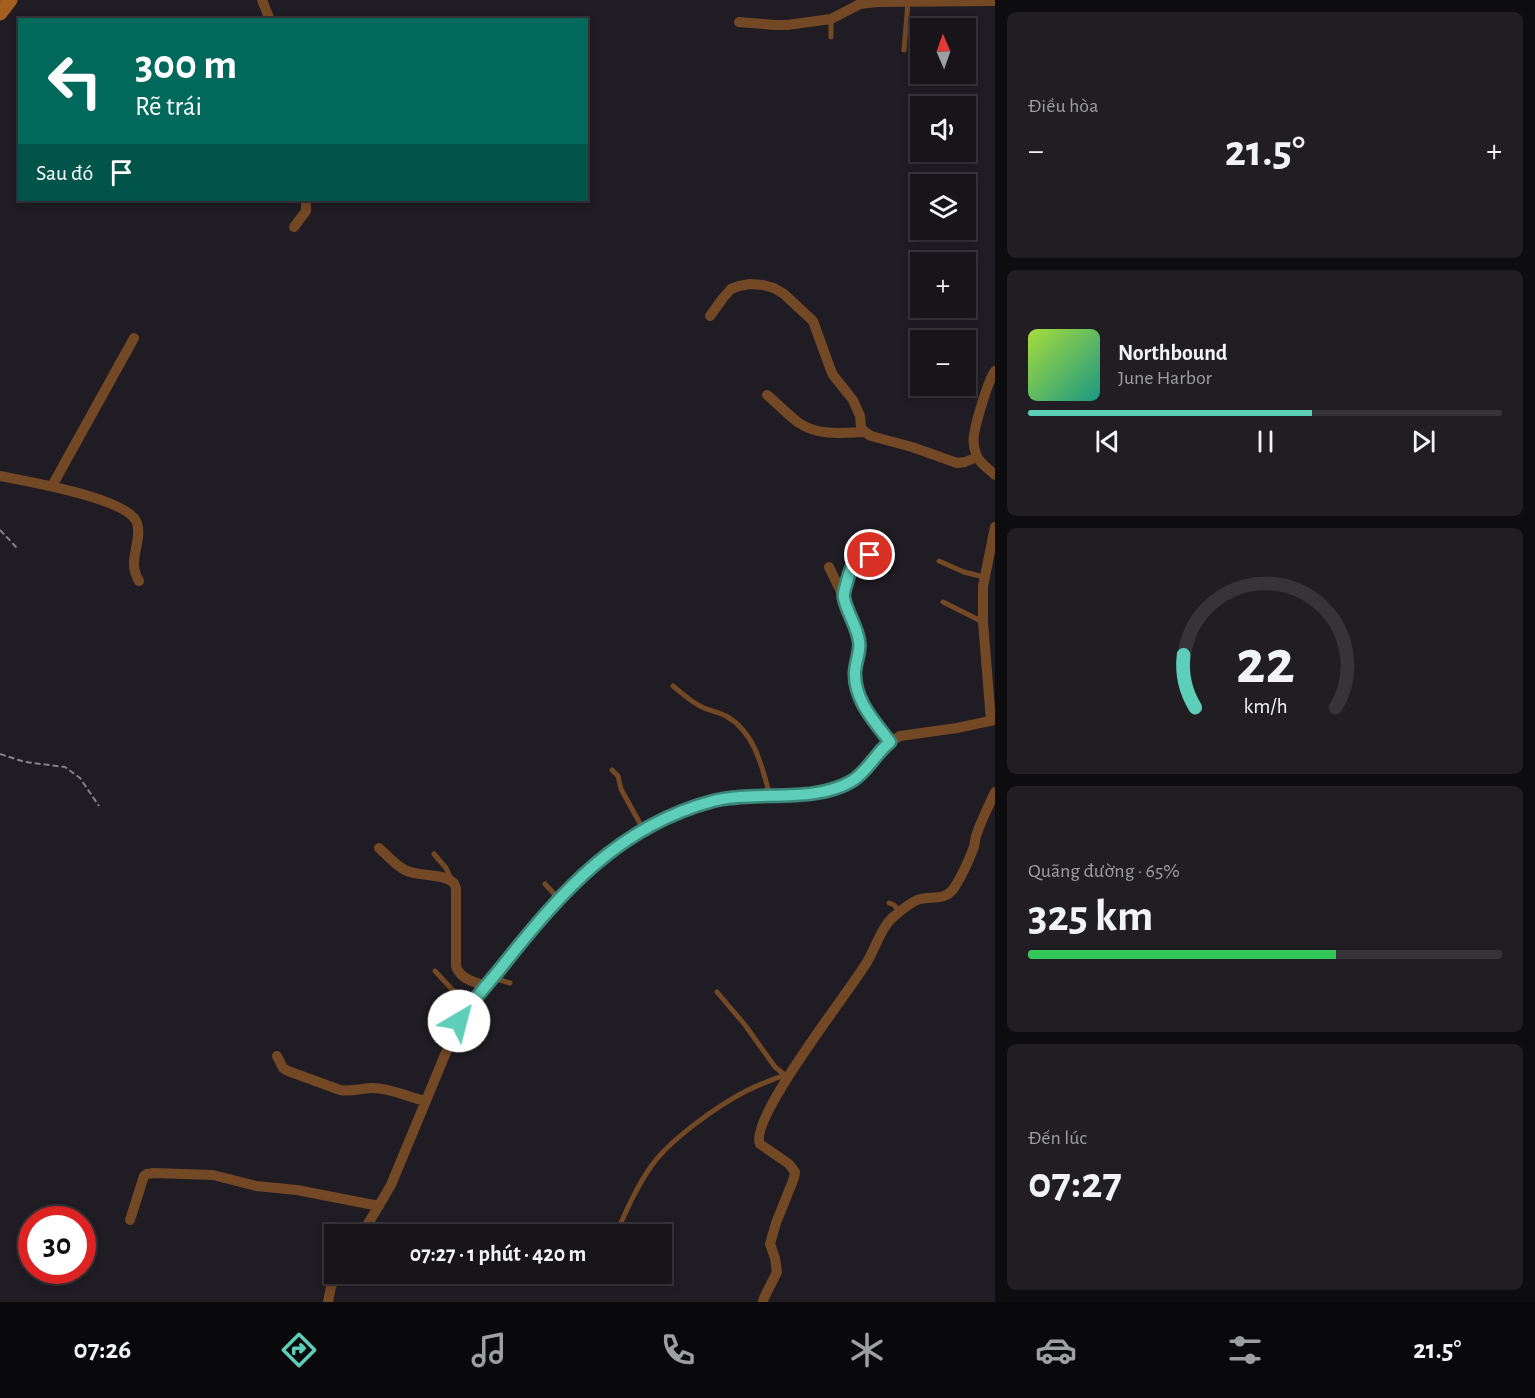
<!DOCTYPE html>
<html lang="vi">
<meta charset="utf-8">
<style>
body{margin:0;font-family:"Alegreya Sans",sans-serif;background:#201e23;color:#f1f3f6;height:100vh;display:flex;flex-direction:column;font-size:22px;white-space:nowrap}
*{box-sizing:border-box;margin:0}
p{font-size:20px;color:#9e9fa2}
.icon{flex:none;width:33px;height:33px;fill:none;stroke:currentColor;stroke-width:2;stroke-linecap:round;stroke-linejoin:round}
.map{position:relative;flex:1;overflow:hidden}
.side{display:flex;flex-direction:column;gap:12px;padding:12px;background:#0d0c0e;width:540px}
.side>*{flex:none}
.hud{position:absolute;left:18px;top:18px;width:570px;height:183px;border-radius:0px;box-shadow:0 3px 9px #0003,0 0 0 2px #363439;background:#00695c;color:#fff;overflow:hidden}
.needle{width:39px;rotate:358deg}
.controls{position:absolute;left:910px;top:18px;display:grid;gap:12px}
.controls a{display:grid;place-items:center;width:66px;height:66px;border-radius:0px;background:#17151a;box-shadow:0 3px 9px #0003,0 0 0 2px #363439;font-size:30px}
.speed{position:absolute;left:18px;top:1206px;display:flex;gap:12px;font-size:30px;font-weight:700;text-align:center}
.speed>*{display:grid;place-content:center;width:78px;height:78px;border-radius:50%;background:#17151a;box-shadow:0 3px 9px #0003,0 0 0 2px #363439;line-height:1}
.speed .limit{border:9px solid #d22;background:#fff;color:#111}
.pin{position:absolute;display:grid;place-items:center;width:51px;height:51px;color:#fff;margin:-26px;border:3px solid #fff;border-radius:50%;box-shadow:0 2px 6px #0007}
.me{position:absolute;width:66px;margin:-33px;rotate:37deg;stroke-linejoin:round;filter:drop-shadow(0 0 4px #0008)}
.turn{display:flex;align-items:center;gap:21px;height:126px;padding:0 18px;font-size:27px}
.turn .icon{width:78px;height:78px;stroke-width:2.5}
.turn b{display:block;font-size:42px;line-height:51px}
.then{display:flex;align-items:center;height:57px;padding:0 18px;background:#0003;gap:12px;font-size:22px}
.big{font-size:45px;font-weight:600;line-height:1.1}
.side .widget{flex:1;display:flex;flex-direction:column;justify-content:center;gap:9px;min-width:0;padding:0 21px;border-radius:9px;background:#201e23}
.side .dial{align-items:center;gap:0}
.dial svg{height:156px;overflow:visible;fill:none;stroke:#363439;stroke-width:7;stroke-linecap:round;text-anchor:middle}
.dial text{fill:#f1f3f6;stroke:none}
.song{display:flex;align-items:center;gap:18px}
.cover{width:72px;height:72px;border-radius:9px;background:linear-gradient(135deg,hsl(80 70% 55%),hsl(170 70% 35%))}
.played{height:6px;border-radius:3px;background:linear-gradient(90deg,#5dceb8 60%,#363439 60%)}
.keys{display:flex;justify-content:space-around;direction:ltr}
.heat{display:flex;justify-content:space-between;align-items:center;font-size:33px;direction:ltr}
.charge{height:9px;border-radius:4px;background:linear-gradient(90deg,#34c759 65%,#363439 0)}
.trip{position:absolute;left:324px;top:1224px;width:348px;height:60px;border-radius:0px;background:#17151a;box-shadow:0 3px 9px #0003,0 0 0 2px #363439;font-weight:600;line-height:60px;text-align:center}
.menu{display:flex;height:96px;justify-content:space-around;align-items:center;background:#09080a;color:#9e9fa2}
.menu .icon{width:42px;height:42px}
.menu .selected{color:#5dceb8}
.menu b{font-size:27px;color:#f1f3f6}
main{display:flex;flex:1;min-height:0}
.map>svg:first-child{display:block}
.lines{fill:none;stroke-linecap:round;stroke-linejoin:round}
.path{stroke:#848187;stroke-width:2;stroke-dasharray:6 3;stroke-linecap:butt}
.lane{stroke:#734825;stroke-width:5}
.street{stroke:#734825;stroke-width:10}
.secondary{stroke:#a45f20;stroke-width:15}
.route-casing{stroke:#3c8678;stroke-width:15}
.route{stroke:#5dceb8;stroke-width:10}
</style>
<main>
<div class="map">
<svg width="995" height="1302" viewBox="0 0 995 1302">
<rect width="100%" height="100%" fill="#1f1c23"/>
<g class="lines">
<path class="path" d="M0 530 17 548
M0 754 25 762 65 767 80 778 99 806"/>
<path class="lane" d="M831 37V19
M904 50 908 2
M939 561 964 572 984 577
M843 594C849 575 848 560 870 555
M943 602 983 622
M673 686C683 694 692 703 704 708 711 711 719 712 726 716 755 732 762 767 770 796
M612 770 618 776 621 789 643 829
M434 854 446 868 451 879
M545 884 559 899
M889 903 894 905 900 912
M435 971 460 998 470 1005
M494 978 510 983
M717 992 745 1025 775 1067 786 1076
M616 1234C626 1211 637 1186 652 1165 671 1139 717 1106 746 1091 758 1085 772 1080 784 1075"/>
<path class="street" d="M262 0 270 20
M739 22 775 25H787L831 19 860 4 878 2 995 1
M294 227 306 211V200
M710 316 723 298 731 289 739 286 750 284 763 285 774 288 784 294 813 321 830 368 833 375 853 400 860 416 861 427 865 432 871 436 912 447 957 463 965 462 977 457
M995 371C988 380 976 422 974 435 973 440 974 448 976 454 979 463 988 468 995 475
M767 395C777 403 789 416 799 423 818 436 844 433 865 432
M0 476C25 481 129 498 137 523 143 543 126 560 139 581
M52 486 134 338
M829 567C840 590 854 616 859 640 861 652 856 661 855 672 853 699 875 722 890 742
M991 721 983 622V586L995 527
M379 848C387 855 395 865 405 870 418 877 441 873 451 881 455 883 455 885 456 889V966C460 979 474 982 486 986
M277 1056 283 1068 288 1071 340 1090C351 1092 362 1088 373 1088 389 1088 409 1097 425 1101
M130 1220 144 1176 147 1174 154 1173 213 1175 256 1186 297 1190 379 1206
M362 1234 391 1185 459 1021 514 951 559 899 590 867 615 848 643 829 696 806 716 800 733 798 815 793 829 790 845 785 859 776 887 744 900 736 957 728 995 720
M328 1302 331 1287 337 1274
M763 1302 764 1298 777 1272 775 1258 770 1244 776 1223 794 1178 795 1172 789 1164 760 1144C748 1119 850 991 867 962 875 949 880 930 891 919 899 912 908 904 917 900 930 895 945 902 954 888 962 876 969 860 974 847 975 842 975 838 977 833 982 819 989 805 995 792"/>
<path class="secondary" d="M0 13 10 0"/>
</g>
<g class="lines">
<defs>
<path id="route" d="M459 1021C472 1001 489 983 504 964 562 891 619 826 713 801 755 790 814 804 852 781 867 772 876 753 890 742 875 722 854 700 855 673 855 662 861 652 859 641 857 626 847 613 844 598 843 593 845 589 846 585 851 568 851 560 870 555"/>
</defs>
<use href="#route" class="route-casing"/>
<use href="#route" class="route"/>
</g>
</svg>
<div class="controls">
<a><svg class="needle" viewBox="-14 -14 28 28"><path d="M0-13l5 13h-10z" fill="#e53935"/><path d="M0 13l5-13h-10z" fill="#9e9fa2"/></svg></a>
<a><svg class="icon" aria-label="sound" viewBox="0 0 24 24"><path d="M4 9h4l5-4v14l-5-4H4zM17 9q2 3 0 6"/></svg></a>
<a><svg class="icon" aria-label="layers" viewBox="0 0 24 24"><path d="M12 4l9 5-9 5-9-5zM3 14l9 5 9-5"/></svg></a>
<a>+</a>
<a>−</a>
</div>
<div class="speed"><div class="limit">30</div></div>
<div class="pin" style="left:870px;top:555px;background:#d93025"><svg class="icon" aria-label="arrive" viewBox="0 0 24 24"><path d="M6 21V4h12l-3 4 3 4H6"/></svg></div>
<svg class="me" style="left:459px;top:1021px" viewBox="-20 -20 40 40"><circle r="19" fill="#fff"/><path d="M0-13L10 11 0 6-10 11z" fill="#5dceb8"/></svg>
<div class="trip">07:27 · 1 phút · 420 m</div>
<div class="hud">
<div class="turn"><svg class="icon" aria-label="left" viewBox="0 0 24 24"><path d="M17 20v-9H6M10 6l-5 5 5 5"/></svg><div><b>300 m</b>Rẽ trái</div></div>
<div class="then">Sau đó<svg class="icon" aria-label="arrive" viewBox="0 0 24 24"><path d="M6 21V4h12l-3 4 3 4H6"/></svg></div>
</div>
</div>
<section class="side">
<div class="widget"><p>Điều hòa</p>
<div class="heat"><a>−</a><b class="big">21.5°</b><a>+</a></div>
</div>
<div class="widget">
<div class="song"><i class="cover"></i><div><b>Northbound</b><p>June Harbor</p></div></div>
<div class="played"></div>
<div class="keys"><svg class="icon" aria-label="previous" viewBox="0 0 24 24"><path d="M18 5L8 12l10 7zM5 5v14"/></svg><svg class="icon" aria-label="pause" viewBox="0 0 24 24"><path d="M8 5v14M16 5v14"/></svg><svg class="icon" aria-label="next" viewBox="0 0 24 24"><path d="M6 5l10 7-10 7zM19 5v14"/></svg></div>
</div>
<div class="widget dial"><svg viewBox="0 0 100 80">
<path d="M14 69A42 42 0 1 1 86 69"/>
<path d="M14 69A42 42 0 0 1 8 42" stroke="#5dceb8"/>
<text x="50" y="56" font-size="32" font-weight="700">22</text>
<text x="50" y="72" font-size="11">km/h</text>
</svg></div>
<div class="widget"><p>Quãng đường · 65%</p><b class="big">325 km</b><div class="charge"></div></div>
<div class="widget"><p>Đến lúc</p><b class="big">07:27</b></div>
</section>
</main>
<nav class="menu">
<b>07:26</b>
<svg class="icon selected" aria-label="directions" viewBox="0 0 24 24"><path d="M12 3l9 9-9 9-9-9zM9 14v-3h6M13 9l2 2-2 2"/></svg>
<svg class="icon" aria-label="music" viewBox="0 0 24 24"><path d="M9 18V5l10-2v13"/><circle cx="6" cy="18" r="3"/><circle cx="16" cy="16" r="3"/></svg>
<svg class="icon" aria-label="phone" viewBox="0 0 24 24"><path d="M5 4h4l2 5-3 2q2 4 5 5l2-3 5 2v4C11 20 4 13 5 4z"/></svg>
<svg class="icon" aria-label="climate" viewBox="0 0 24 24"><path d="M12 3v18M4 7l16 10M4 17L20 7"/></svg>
<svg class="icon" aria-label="car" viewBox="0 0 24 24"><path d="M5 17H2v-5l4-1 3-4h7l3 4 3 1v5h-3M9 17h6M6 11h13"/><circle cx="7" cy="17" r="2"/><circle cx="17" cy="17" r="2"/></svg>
<svg class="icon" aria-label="filters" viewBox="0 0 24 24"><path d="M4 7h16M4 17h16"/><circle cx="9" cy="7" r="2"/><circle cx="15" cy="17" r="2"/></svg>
<b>21.5°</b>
</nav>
